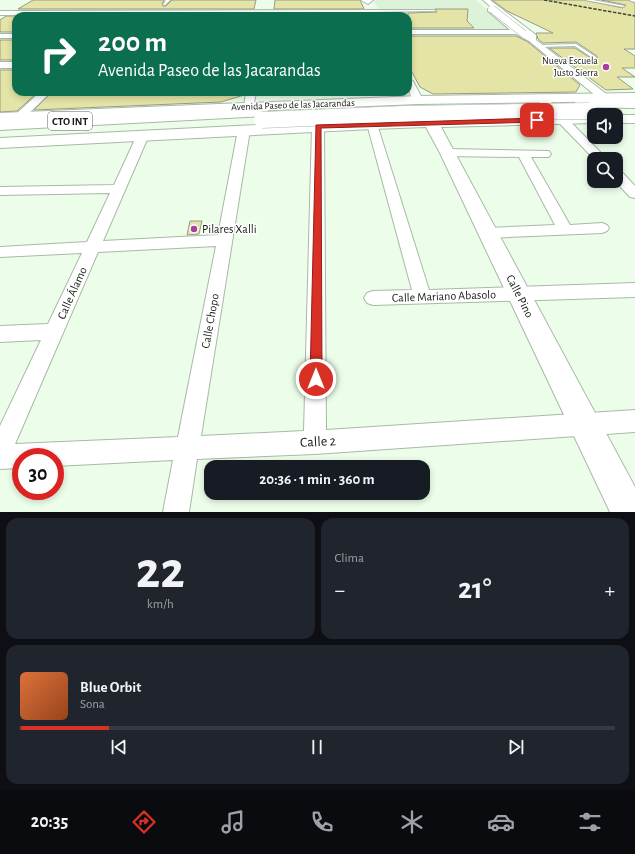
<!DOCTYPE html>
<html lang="es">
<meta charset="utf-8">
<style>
body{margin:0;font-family:"Alegreya Sans",sans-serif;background:#20242c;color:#f1f3f6;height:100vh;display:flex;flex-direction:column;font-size:15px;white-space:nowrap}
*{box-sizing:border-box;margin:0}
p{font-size:13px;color:#9ea1a6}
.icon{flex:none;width:22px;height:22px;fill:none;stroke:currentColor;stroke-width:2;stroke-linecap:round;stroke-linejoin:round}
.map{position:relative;height:512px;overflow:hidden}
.panel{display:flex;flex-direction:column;gap:6px;padding:6px;background:#0d0f14;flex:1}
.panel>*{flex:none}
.guide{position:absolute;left:12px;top:12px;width:400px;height:84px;border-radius:12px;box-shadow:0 2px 6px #0003;background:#0b6e4f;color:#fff;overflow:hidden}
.controls{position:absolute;left:587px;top:108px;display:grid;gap:8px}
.controls a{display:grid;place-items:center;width:36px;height:36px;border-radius:8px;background:#171b24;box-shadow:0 2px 6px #0003;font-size:20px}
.speed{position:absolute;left:12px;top:448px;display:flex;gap:8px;font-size:20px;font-weight:700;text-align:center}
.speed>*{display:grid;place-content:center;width:52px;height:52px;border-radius:50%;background:#171b24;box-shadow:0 2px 6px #0003;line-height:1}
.speed .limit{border:6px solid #d22;background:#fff;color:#111}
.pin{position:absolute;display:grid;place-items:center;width:34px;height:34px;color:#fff;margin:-17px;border-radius:8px;box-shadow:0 2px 6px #0006}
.me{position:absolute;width:44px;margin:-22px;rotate:0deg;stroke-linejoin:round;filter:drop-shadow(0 0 3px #0008)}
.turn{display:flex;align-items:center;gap:14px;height:84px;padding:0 20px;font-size:18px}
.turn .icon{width:52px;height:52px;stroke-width:2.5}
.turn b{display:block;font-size:28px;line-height:34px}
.big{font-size:30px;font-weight:600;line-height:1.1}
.panel .card{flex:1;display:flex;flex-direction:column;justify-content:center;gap:6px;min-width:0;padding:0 14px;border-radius:12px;background:#20242c}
.panel .dial{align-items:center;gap:0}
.dial b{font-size:52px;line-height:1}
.song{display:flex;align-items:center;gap:12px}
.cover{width:48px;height:48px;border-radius:6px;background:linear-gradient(135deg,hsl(20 70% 55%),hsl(20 70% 35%))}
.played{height:4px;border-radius:2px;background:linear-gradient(90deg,#d93025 15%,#363941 15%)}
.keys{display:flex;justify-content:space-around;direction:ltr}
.heat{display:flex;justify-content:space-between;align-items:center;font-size:22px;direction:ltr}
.panel .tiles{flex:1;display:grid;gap:6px;grid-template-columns:1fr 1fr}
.card:last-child{grid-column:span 2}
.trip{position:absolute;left:204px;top:460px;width:226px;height:40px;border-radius:12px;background:#171b24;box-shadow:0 2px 6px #0003;font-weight:600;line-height:40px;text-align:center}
.tab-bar{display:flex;height:64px;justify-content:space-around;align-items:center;background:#090b0e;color:#9ea1a6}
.tab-bar .icon{width:28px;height:28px}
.tab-bar .selected{color:#d93025}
.tab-bar b{font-size:18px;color:#f1f3f6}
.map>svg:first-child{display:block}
.built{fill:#dcf3d9}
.building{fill:#e4e4a7;stroke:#9a9a83}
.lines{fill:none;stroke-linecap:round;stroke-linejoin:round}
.lane-casing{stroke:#a8b9a6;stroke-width:2}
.street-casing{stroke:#a8b9a6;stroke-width:2}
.secondary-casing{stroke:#a8b9a6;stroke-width:2}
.highway-casing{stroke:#a8b9a6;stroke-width:2}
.lane{fill:#fff;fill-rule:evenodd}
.street{fill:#fff;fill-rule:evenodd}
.secondary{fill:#fff;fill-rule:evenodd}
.highway{fill:#fff;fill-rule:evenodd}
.rail{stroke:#3e463d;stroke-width:1.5;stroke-dasharray:3.5 1.5;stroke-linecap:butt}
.street-bridge-casing{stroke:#a8b9a6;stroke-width:8;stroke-linecap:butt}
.highway-bridge-casing{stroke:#a8b9a6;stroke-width:17;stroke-linecap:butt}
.street-bridge{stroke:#fff;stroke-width:7}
.highway-bridge{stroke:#fff;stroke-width:16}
.route{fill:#d93025;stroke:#8d1f18}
.poi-dot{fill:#aa3fa0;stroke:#fff;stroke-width:1.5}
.labels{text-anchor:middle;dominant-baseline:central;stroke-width:3;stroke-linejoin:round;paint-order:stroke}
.far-poi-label{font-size:10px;fill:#151b14;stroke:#fff;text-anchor:end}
.far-street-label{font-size:10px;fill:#151b14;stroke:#fff}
.shield{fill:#fff;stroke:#5b5f5a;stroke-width:1}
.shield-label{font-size:11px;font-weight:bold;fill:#151b14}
.poi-label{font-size:12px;fill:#151b14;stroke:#fff;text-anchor:start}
.street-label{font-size:12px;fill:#151b14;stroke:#fff}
.near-street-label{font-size:14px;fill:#151b14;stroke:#fff}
</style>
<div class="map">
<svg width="635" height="512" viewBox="0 0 635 512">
<rect width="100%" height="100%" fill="#ecfeea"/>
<path class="built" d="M373 0H476L511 30 408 31V16H382Z"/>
<path class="building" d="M33 0H164L162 4 163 6H166L172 0H256L254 9H18Z
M275 0H360L364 9H274Z
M492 0H584L623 8 626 5 601 0H629L635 3V49H624L635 56V68H622L635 77H617L633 89 606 90 549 48H575L594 60H597V56L576 42 543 43 538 39 536 33H553L507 11Z
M435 9H468L467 21 474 28H408V13L437 12Z
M274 15H367L368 16H274Z
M6 16H16V32H0V20Z
M408 36H516L528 42 580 85 576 92 433 94 420 87 408 65Z
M0 40H16V60H0Z
M0 70H16V92H38L17 111 0 112Z
M52 92H244V95L221 102 34 110Z
M190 221H202L199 234 187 235Z"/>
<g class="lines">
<defs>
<path id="lane" d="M166 0H170L165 5H163Z
M585 0H593L625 6 623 7Z
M371 10H434L436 11 372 12Z
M576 44 596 57V59H594L575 46 539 47 537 46 539 45Z"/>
<path id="street" d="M361 0H373L368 4Z
M483 0H490L536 35V40L609 96 610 98 609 100H601L529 41 516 34H408V30H510L488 11V9L492 8Z
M630 0H635V2L631 1Z
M374 10V12L372 13 0 15V11Z
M0 34H16V38H0Z
M0 62H16V68H0Z
M408 78 413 81 423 100 422 102H414C409 94 408 88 408 78Z
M40 92H51L24 118H16L15 116 16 114Z
M246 92H256L253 109 249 110 244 107Z
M542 96 546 97 607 159H594L538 101 537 99 538 97Z
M372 121 377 124 429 290 635 283V297L373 305 367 303 364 298 367 293 373 291 412 290 367 124Z
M318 124 324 127 326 430 635 410V432L315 454 197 459 189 512H163L173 460 55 466V457H21V468L0 469V426L41 340 0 342V326L48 324 82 253 0 257V247L87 242 110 193 0 195V187L114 185 137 135 139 133H147L149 135 103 241 218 235 238 130 244 127 250 130 201 436 304 431 312 127ZM216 246 178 437 15 444 98 252Z
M448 149 549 151 551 154 549 157H531L570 225 602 223 607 225 609 228 607 231 602 233 488 238 483 237 480 233 483 229 488 228 555 225 519 157 444 156 442 153 444 150Z
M616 170 621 171 635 186V198L630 197 615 181Z"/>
<path id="secondary" d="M635 93V101L418 104 0 121V113L418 96Z
M425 108 430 109 436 118 594 115H596H594V123L441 127 635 487V512H610L440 153 426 127 372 129 0 148V138L372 119 421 118 418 112 420 109Z
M614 115H635V123H616V115Z"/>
<path id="highway" d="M581 100H635V108L576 107 574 104 576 101Z
M262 109 267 110 269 113 267 116 0 130V120Z"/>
</defs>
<use href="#lane" class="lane-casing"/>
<use href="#street" class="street-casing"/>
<use href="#secondary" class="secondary-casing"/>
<use href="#highway" class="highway-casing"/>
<use href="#lane" class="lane"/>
<use href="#street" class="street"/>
<use href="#secondary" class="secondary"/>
<use href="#highway" class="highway"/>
<path class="rail" d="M544 0 635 16"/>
<defs>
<path id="street-bridge" d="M492 9 524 34"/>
<path id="highway-bridge" d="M262 120 403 114 589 111"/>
</defs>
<use href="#street-bridge" class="street-bridge-casing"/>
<use href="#highway-bridge" class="highway-bridge-casing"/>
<use href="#street-bridge" class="street-bridge"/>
<use href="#highway-bridge" class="highway-bridge"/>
</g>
<path class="route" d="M537 118 539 119V122L321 128 322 379 320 383 316 384 312 383 310 379 316 125Z"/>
<g class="poi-dot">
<circle cx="606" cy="67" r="4"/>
<circle cx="194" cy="229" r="4"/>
</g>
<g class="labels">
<g class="far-poi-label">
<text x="598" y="61">Nueva Escuela<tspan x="598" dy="12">Justo Sierra</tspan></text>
</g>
<g class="far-street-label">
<text transform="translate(293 105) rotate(-2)">Avenida Paseo de las Jacarandas</text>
</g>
<rect class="shield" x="48" y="112" width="44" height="18" rx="3"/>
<g class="shield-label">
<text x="70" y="121">CTO INT</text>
</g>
<g class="poi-label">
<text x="202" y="229">Pilares Xalli</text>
</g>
<g class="street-label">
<text transform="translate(72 293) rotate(-66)">Calle Álamo</text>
<text transform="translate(444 296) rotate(-2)">Calle Mariano Abasolo</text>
<text transform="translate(520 296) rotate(63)">Calle Pino</text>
<text transform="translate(210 321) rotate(-80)">Calle Chopo</text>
</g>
<g class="near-street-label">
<text transform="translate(318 442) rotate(-3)">Calle 2</text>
</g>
</g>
</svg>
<div class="controls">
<a><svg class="icon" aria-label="sound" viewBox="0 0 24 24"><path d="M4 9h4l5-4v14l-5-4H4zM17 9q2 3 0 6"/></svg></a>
<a><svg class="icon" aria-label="search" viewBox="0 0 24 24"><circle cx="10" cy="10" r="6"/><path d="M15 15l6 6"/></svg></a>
</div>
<div class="speed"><div class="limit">30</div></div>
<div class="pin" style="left:537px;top:120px;background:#d93025"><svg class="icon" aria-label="arrive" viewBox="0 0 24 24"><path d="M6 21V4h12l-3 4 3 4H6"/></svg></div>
<svg class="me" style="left:316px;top:379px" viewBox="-20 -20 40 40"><circle r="17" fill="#d93025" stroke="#fff" stroke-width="3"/><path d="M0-11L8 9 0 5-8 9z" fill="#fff"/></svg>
<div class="trip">20:36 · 1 min · 360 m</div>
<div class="guide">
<div class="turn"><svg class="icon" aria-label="right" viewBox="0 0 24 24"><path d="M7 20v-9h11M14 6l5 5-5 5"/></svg><div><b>200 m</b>Avenida Paseo de las Jacarandas</div></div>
</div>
</div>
<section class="panel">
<div class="tiles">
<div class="card dial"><b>22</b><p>km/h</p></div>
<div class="card"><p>Clima</p>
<div class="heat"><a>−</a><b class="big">21°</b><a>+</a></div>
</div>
<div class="card">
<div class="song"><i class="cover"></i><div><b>Blue Orbit</b><p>Sona</p></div></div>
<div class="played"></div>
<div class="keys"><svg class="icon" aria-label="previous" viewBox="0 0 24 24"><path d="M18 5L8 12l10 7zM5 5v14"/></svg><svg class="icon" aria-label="pause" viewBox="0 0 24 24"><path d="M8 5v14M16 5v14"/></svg><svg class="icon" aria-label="next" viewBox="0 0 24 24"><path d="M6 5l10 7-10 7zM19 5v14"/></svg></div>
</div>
</div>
</section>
<nav class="tab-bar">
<b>20:35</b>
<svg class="icon selected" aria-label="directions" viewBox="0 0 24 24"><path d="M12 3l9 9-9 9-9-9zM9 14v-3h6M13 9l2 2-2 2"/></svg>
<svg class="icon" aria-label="music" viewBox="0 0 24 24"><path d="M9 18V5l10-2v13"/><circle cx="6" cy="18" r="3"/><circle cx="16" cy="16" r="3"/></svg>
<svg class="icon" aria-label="phone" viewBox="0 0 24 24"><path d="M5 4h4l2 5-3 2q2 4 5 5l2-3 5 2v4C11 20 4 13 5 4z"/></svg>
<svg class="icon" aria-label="climate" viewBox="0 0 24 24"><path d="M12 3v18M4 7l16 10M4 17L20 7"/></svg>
<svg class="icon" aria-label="car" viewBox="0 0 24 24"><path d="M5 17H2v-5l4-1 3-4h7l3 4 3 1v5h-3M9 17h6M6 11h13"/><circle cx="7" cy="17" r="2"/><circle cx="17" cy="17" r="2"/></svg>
<svg class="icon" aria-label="filters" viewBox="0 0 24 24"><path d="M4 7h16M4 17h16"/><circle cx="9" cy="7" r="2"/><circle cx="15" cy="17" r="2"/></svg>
</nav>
